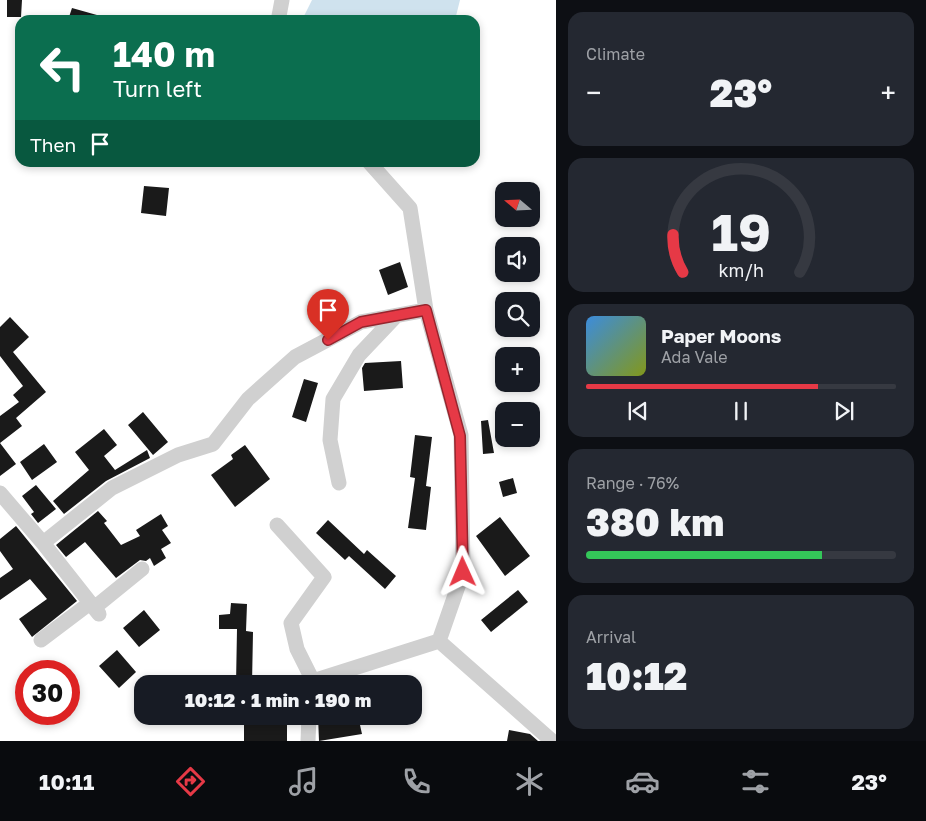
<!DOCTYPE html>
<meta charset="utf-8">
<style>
body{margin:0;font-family:"Golos Text",sans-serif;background:#242831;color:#f1f3f6;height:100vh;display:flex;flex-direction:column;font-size:19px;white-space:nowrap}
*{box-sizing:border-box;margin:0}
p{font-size:16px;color:#9ea1a6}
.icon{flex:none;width:28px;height:28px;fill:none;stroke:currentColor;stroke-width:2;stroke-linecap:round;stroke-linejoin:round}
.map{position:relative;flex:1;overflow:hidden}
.side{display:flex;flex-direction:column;gap:12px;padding:12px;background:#0d0f14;width:370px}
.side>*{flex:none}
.banner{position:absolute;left:15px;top:15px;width:465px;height:152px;border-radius:15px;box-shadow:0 2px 8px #0003;background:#0b6e4f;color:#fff;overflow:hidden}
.needle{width:32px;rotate:289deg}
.fabs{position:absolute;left:495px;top:182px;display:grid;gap:10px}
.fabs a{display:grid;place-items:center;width:45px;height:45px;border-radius:10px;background:#171b24;box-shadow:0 2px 8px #0003;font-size:25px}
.speed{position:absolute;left:15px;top:660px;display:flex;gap:10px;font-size:25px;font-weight:700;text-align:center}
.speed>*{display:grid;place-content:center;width:65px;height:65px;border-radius:50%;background:#171b24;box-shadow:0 2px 8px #0003;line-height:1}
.speed .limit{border:8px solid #d22;background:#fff;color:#111}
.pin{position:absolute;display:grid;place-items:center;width:42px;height:42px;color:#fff;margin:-51px -21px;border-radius:50% 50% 50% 0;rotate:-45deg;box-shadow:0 0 5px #0007}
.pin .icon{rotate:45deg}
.me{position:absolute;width:55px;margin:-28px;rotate:359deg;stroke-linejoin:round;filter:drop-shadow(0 0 4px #0008)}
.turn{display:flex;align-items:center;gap:18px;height:105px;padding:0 15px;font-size:22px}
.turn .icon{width:65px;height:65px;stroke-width:2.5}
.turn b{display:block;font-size:35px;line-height:42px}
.then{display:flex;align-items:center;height:48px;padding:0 15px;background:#0003;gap:10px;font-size:19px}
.big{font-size:38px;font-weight:800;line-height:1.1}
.side .widget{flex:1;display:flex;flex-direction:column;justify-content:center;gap:8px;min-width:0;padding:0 18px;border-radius:15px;background:#242831}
.side .dial{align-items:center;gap:0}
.dial svg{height:130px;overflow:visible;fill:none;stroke:#363941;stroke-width:7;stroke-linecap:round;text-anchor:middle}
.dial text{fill:#f1f3f6;stroke:none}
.song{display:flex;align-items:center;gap:15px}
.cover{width:60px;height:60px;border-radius:8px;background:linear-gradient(135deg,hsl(210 70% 55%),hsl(70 70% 35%))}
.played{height:5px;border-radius:2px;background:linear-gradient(90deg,#e63946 75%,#363941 75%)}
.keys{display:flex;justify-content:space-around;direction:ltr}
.heat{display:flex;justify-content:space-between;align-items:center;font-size:28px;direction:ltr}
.charge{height:8px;border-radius:4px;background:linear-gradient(90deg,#34c759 76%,#363941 0)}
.trip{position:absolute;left:134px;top:675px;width:288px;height:50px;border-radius:15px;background:#171b24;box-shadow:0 2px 8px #0003;font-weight:800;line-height:50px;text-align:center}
.menu{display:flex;height:80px;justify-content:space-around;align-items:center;background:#090b0e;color:#9ea1a6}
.menu .icon{width:35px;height:35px}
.menu .selected{color:#e63946}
.menu b{font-size:22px;color:#f1f3f6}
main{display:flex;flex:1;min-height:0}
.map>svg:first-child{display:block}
.water{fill:#cfe2ee}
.building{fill:#1a1a1a}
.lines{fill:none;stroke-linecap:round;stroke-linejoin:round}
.minor{stroke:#d0d0d0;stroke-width:15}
.route-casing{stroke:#96252e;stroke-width:12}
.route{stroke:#e63946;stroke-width:9}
</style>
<main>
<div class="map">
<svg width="556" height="741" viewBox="0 0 556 741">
<rect width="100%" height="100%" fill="#fff"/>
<path class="water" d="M312 0H460L455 20H305L304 16Z"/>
<path class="building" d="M7 0H22L21 17H7Z
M72 8 104 17 103 20H68Z
M144 186 169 188 166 216 141 213Z
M400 262 408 287 388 295 379 270Z
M10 317 29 337 13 352 46 392 16 418 22 426 0 443 16 464 0 476V416L19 402 13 395 23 386 0 356V327Z
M401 361 403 388 364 391 362 368 365 363Z
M304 379 318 383 306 422 292 417Z
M143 412 168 442 153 455 128 425Z
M488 420 494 453 483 454 481 421Z
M104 429 117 445 104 456 115 470 147 450 150 458 106 481 64 514 53 501 89 470 75 452Z
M415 435 432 437 426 486 431 487 426 530 408 528 415 478 410 477Z
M44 444 57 462 32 480 20 462Z
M245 445 270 479 235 507 211 475 233 459 231 455Z
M513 478 517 493 503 497 499 482Z
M36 485 56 509 38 523 31 514 34 512 22 496Z
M98 511 107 521 104 523 121 545 140 536 136 530 161 514 168 526 162 530 171 543 161 549 166 558 154 566 150 558 146 561 140 560 116 578 85 542 66 557 56 545Z
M500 517 530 556 505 576 476 536Z
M328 520 364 554 367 550 396 576 385 589 349 556 345 560 316 533Z
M16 526 77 601 32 637 19 619 47 599 30 579 0 600V578L13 569 0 551V539Z
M518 590 528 602 491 632 481 620Z
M231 603 247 604 246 631 253 632 252 684H236L237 629H219V615L230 614Z
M144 610 160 630 139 647 123 628Z
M117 650 136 672 119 688 99 666Z
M244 716H287V741H244Z
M318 716H358L362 734 319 741Z
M509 730 530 734 538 741H507Z"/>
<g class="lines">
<path class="minor" d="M280 20 279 16 282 0
M369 162 410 208 426 310 461 435 463 572 439 641 552 741
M339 483 330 440 333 399 359 355 396 316
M0 493 43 543 99 614
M277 525 324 577 291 623 297 649 313 681 439 641
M43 543 112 488 178 455 213 444 248 399 295 357 361 322 426 310
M94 608 142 569
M41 640 90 603
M308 741 309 716"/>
</g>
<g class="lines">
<defs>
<path id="route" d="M328 340 361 322 426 310 460 436 463 572"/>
</defs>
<use href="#route" class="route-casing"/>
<use href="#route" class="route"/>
</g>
</svg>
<div class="fabs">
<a><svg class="needle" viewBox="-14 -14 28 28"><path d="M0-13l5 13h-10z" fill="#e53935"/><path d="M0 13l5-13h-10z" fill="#9ea1a6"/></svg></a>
<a><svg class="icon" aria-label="sound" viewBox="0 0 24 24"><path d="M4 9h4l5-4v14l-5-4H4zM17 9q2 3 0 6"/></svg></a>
<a><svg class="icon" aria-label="search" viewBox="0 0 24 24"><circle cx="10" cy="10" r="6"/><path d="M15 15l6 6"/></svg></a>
<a>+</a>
<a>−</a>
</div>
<div class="speed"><div class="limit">30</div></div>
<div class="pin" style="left:328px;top:340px;background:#d93025"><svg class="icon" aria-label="arrive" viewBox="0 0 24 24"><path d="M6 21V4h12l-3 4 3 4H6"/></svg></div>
<svg class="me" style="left:463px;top:572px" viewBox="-20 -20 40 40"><path d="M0-17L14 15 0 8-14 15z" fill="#e63946" stroke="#fff" stroke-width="4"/></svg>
<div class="trip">10:12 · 1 min · 190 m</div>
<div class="banner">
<div class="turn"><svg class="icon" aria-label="left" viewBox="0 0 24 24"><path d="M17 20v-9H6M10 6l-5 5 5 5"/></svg><div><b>140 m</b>Turn left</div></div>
<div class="then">Then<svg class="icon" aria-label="arrive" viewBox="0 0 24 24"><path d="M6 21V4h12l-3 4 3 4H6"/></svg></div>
</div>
</div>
<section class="side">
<div class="widget"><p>Climate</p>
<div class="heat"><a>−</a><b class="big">23°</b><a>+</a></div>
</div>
<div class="widget dial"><svg viewBox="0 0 100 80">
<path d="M14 69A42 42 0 1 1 86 69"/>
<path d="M14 69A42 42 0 0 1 8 46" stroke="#e63946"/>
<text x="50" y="56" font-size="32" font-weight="700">19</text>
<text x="50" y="72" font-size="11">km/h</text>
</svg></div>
<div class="widget">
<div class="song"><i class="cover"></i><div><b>Paper Moons</b><p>Ada Vale</p></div></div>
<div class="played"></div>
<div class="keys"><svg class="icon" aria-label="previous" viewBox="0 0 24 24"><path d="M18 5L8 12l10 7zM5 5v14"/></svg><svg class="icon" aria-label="pause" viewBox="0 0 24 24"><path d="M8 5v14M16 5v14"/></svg><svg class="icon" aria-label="next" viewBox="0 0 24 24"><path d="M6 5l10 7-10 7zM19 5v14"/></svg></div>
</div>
<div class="widget"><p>Range · 76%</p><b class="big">380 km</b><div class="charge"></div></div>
<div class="widget"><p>Arrival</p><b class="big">10:12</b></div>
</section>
</main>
<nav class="menu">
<b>10:11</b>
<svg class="icon selected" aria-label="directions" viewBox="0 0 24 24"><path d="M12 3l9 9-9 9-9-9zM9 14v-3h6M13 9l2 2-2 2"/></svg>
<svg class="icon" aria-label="music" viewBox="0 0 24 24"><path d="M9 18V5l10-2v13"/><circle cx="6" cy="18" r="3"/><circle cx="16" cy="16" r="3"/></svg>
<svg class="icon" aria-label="phone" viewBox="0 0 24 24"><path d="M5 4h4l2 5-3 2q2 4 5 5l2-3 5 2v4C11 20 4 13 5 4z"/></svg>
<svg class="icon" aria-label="climate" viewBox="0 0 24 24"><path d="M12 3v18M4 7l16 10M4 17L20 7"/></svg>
<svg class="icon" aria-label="car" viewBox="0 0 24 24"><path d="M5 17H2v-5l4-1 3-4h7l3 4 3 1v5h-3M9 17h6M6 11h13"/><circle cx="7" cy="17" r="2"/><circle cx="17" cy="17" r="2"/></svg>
<svg class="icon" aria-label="filters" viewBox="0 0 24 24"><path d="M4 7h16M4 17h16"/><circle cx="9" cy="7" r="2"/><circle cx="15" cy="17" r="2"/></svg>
<b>23°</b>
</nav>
